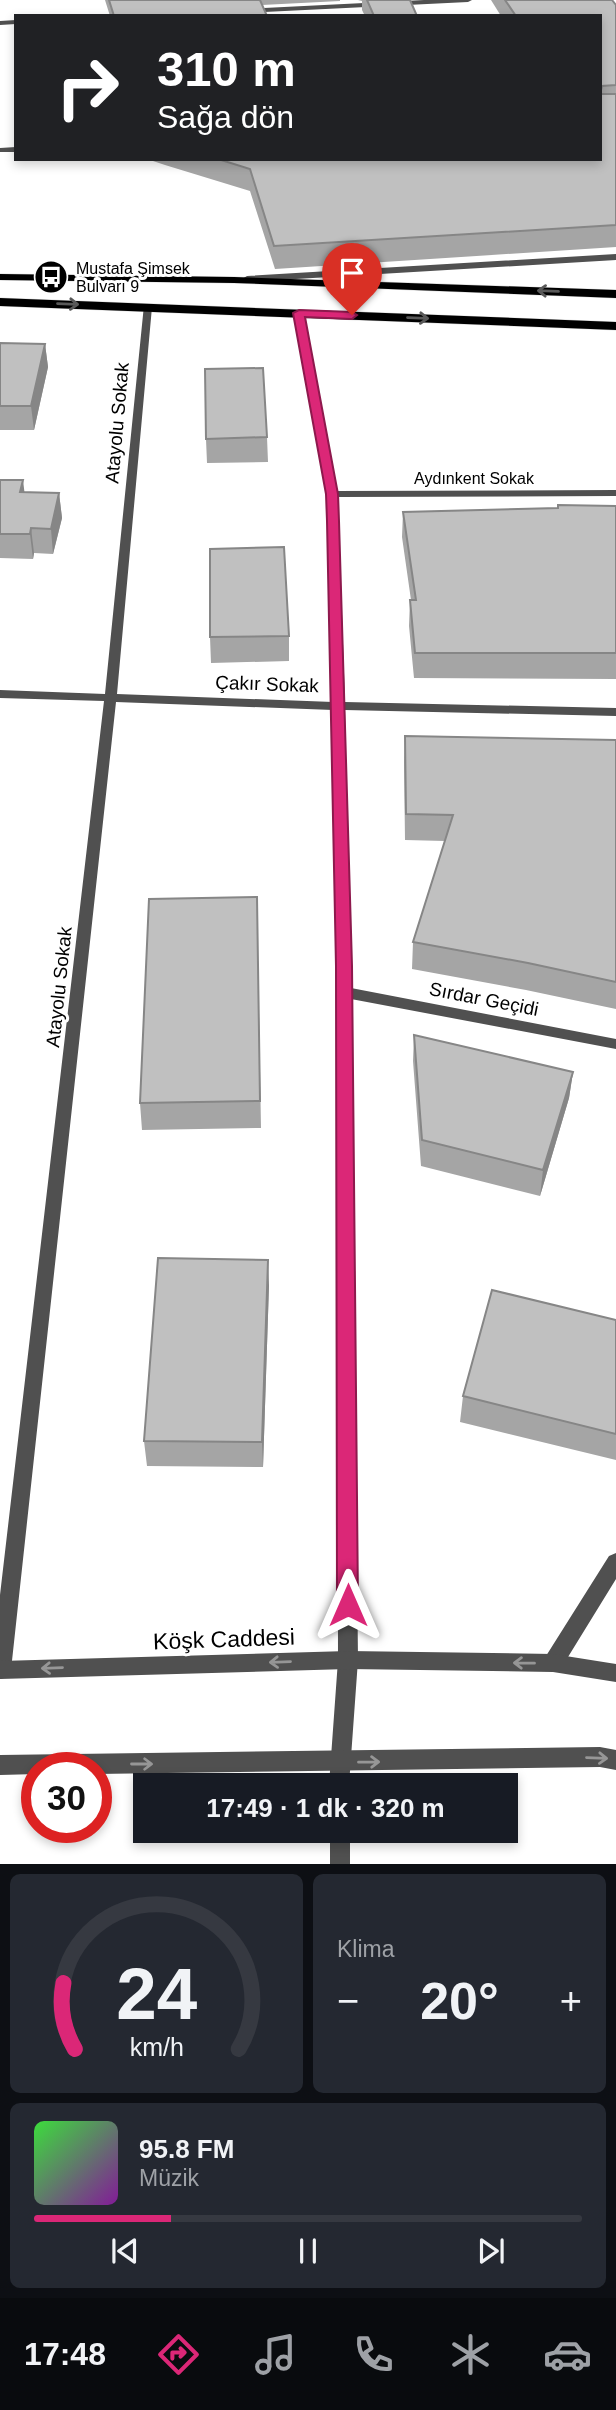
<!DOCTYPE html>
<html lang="tr">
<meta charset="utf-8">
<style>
body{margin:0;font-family:Helvetica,sans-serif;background:#242831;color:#f1f3f6;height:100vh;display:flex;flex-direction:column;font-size:26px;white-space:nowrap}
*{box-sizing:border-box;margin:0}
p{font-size:23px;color:#9ea1a6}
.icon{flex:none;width:38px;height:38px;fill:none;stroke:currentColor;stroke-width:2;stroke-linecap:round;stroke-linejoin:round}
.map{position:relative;height:1864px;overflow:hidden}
.details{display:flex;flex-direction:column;gap:10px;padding:10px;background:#0d0f14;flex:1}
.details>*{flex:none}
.banner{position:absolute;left:14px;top:14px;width:588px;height:147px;border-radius:0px;box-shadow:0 4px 10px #0003;background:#202124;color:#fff;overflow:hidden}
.speed{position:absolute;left:21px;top:1752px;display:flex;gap:14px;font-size:35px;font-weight:700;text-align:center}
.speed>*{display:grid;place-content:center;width:91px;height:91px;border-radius:50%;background:#171b24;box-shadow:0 4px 10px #0003;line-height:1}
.speed .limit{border:10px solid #d22;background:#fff;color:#111}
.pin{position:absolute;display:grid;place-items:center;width:60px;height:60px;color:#fff;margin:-72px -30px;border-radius:50% 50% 50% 0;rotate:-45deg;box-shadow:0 0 7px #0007}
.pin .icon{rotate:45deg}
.me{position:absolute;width:77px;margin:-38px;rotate:0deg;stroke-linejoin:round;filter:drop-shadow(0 0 5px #0008)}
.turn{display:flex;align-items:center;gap:24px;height:147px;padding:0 28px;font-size:32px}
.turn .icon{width:91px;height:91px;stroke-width:2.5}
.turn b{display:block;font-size:49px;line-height:60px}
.big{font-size:52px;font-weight:800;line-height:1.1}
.details .card{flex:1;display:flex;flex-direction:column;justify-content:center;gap:10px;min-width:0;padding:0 24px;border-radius:10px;background:#242831}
.details .dial{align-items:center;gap:0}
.dial svg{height:182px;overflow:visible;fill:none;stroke:#363941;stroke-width:7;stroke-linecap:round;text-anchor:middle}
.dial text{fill:#f1f3f6;stroke:none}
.song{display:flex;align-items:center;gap:21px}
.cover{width:84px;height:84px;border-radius:10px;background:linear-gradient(135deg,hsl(120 70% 55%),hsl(290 70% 35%))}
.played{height:7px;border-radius:4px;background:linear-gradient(90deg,#db2777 25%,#363941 25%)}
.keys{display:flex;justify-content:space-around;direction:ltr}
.heat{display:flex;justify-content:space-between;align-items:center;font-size:38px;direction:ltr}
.details .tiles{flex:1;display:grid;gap:10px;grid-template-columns:1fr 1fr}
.card:last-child{grid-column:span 2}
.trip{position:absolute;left:133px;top:1773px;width:385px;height:70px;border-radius:0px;background:#171b24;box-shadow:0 4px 10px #0003;font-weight:800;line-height:70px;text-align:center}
.tabs{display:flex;height:112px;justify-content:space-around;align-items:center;background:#090b0e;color:#9ea1a6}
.tabs .icon{width:49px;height:49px}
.tabs .on{color:#db2777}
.tabs b{font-size:32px;color:#f1f3f6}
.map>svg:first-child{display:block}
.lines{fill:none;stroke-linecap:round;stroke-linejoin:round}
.primary-casing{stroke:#dbdbdb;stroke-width:1}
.minor{fill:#505050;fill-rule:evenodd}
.tertiary{fill:#505050;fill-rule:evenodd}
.primary{fill:#000;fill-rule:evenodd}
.wall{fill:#a5a5a5}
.shaded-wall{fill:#868686}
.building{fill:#c0c0c0;stroke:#868686;stroke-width:2}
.oneway{stroke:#595959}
.oneway2{stroke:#969696}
.route{fill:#db2777;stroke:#8e194d;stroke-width:2}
.labels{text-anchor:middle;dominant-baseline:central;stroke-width:6;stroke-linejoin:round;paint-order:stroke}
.far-poi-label{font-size:16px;fill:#000;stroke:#fff;text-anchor:start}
.far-street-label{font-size:16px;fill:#000;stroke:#fff}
.street-label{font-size:19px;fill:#000;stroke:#fff}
.near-street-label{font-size:23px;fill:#000;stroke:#fff}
</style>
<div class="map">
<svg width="616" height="1864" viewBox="0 0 616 1864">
<rect width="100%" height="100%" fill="#fff"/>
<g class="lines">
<defs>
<path id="primary" d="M0 274 234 277 616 290V298L234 283 0 280Z
M0 298 616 322V330L0 306Z"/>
</defs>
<use href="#primary" class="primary-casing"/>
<path class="minor" d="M424 0H472L468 2 245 13 241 11 245 9Z
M16 20V24L0 25V21Z
M16 147V152H0V148Z
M616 254V260L247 282 242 279 247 276Z
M144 305 152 307 117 694 333 702 327 494 296 311 304 313 337 491 616 490V496L338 497 345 702 616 708V716L345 710 351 988 616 1039V1049L351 999 358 1660 349 1785H329L338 1660 337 992 333 710 116 702 11 1670 8 1677 0 1679V1595L104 701 0 698V690L105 694Z
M616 1553V1579L560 1670 553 1672 546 1670 543 1663 546 1656 609 1556Z
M330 1830H350V1864H330Z"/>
<path class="tertiary" d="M348 1651 553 1654 616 1664V1682L553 1672 348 1669 0 1679V1661Z
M600 1747 616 1750V1770L600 1767 96 1774V1768H37V1774L0 1775V1755Z"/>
<use href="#primary" class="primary"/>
</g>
<path class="wall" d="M105 0H340V1L262 5 267 16H110Z
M358 0H410L417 16H365L362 10V1Z
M491 0H612L616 5V247L275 269 250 191 165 165V159H600V16H501Z
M147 159H165V165Z
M0 343 45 344 48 367 34 430H0Z
M267 437 268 462 207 463 206 439Z
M0 480 25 492 59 493 62 518 53 554 34 553 33 559 0 558Z
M558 505 616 506V679L414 678 409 626 410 600H411L402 537 403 512 557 508Z
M289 636V661L211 663 210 637Z
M405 736 616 740V1009L526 990 412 969 413 942 445 841 405 840 404 762Z
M257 897 261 1128 142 1130 140 1103Z
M414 1035 573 1072 569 1098 540 1196 421 1166 413 1061Z
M269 1285 263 1467 147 1466 144 1441Z
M616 1320V1460L460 1422 463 1396Z"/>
<path class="shaded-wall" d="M45 344 48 367 34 430 31 406Z
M23 480 26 505 20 492Z
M59 493 62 518 53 554 51 529Z
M31 528 34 553 33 559 30 534Z
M573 1072 569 1098 540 1196 543 1170Z
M268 1260 269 1285 263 1467 262 1442Z"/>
<path class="building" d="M109 0H260L267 16H114Z
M367 0H410L417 16H374Z
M505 0H612L616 5V85L602 86 600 94H616V225L274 246 250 169 218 159H600V16H516Z
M0 343 45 344 31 406H0Z
M263 368 267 437 206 439 205 369Z
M0 480H23L20 492 59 493 51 529 31 528 30 534H0Z
M558 505 616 506V653H415L410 600H416L403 512 558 508Z
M284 547 289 636 210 637V549Z
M405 736 616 740V982L528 963 413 942 453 815 406 814Z
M257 897 260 1101 140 1103 149 899Z
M414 1035 573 1072 543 1170 422 1140Z
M158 1258 268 1260 262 1442 144 1441Z
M492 1290 616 1320V1434L463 1396Z"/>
<defs><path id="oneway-shaft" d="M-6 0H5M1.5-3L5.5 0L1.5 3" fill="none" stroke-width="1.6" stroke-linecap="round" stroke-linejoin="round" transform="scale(1.75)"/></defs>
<g class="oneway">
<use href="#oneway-shaft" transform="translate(548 291) rotate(-178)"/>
<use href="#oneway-shaft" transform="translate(68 304) rotate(2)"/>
<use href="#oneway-shaft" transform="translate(418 318) rotate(2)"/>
</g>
<g class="oneway2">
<use href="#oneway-shaft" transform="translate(280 1662) rotate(178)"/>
<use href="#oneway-shaft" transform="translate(524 1663) rotate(-179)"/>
<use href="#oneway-shaft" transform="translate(52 1668) rotate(178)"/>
<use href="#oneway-shaft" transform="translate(597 1758) rotate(2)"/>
<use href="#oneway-shaft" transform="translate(369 1762) rotate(-1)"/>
<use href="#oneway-shaft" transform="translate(142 1764)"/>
</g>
<path class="route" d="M299 310 352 312 357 315 352 319 305 317 338 494 339 521 352 966 358 1605 355 1612 348 1615 340 1612 337 1605 336 966 327 521 326 494 293 313Z"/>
<defs>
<symbol id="bus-disc" viewBox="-11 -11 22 22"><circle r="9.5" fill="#000" stroke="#fff"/><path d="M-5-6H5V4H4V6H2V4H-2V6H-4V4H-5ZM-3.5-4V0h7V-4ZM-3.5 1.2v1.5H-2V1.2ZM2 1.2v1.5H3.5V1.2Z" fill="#fff"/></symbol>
</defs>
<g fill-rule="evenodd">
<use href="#bus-disc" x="32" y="258" width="38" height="38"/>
</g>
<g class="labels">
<g class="far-poi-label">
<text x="76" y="268">Mustafa Şimsek<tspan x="76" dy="18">Bulvarı 9</tspan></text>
</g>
<g class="far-street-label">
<text x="474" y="478">Aydınkent Sokak</text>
</g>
<g class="street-label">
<text transform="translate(117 423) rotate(-85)">Atayolu Sokak</text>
<text transform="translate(267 684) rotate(2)">Çakır Sokak</text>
<text transform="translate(59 987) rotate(-84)">Atayolu Sokak</text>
<text transform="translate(484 999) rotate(11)">Sırdar Geçidi</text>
</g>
<g class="near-street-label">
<text transform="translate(224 1639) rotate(-2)">Köşk Caddesi</text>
</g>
</g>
</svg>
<div class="speed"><div class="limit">30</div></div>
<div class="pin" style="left:352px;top:315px;background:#d93025"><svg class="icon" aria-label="arrive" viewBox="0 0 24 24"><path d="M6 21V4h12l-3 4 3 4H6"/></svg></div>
<svg class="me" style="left:348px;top:1605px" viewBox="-20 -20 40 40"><path d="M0-17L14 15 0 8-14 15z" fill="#db2777" stroke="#fff" stroke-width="4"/></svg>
<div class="trip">17:49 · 1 dk · 320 m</div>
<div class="banner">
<div class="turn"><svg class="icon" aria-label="right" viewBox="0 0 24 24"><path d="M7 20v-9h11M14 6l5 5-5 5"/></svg><div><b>310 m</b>Sağa dön</div></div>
</div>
</div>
<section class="details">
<div class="tiles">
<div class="card dial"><svg viewBox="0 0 100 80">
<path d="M14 69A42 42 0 1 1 86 69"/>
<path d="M14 69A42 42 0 0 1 9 40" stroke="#db2777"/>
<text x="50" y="56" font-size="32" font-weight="700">24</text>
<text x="50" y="72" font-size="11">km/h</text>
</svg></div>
<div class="card"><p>Klima</p>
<div class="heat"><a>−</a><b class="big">20°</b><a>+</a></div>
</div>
<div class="card">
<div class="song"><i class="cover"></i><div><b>95.8 FM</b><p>Müzik</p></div></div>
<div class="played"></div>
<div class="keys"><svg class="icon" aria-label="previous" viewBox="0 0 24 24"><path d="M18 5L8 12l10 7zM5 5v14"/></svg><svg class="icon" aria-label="pause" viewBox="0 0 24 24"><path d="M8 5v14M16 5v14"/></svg><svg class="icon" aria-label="next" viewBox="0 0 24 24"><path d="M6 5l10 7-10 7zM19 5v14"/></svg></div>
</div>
</div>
</section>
<nav class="tabs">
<b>17:48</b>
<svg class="icon on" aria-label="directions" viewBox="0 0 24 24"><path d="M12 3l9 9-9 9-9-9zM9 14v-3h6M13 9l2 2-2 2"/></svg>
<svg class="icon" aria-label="music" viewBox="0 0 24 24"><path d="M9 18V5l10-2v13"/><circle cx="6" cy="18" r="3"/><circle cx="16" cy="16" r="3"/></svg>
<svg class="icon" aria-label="phone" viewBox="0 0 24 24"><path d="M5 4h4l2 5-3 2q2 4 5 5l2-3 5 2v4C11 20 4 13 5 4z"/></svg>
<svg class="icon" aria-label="climate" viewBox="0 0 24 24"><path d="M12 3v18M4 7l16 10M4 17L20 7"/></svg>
<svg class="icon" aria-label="car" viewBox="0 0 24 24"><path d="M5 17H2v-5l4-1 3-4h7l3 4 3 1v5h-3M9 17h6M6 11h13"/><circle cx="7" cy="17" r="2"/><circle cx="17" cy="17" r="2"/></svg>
</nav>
